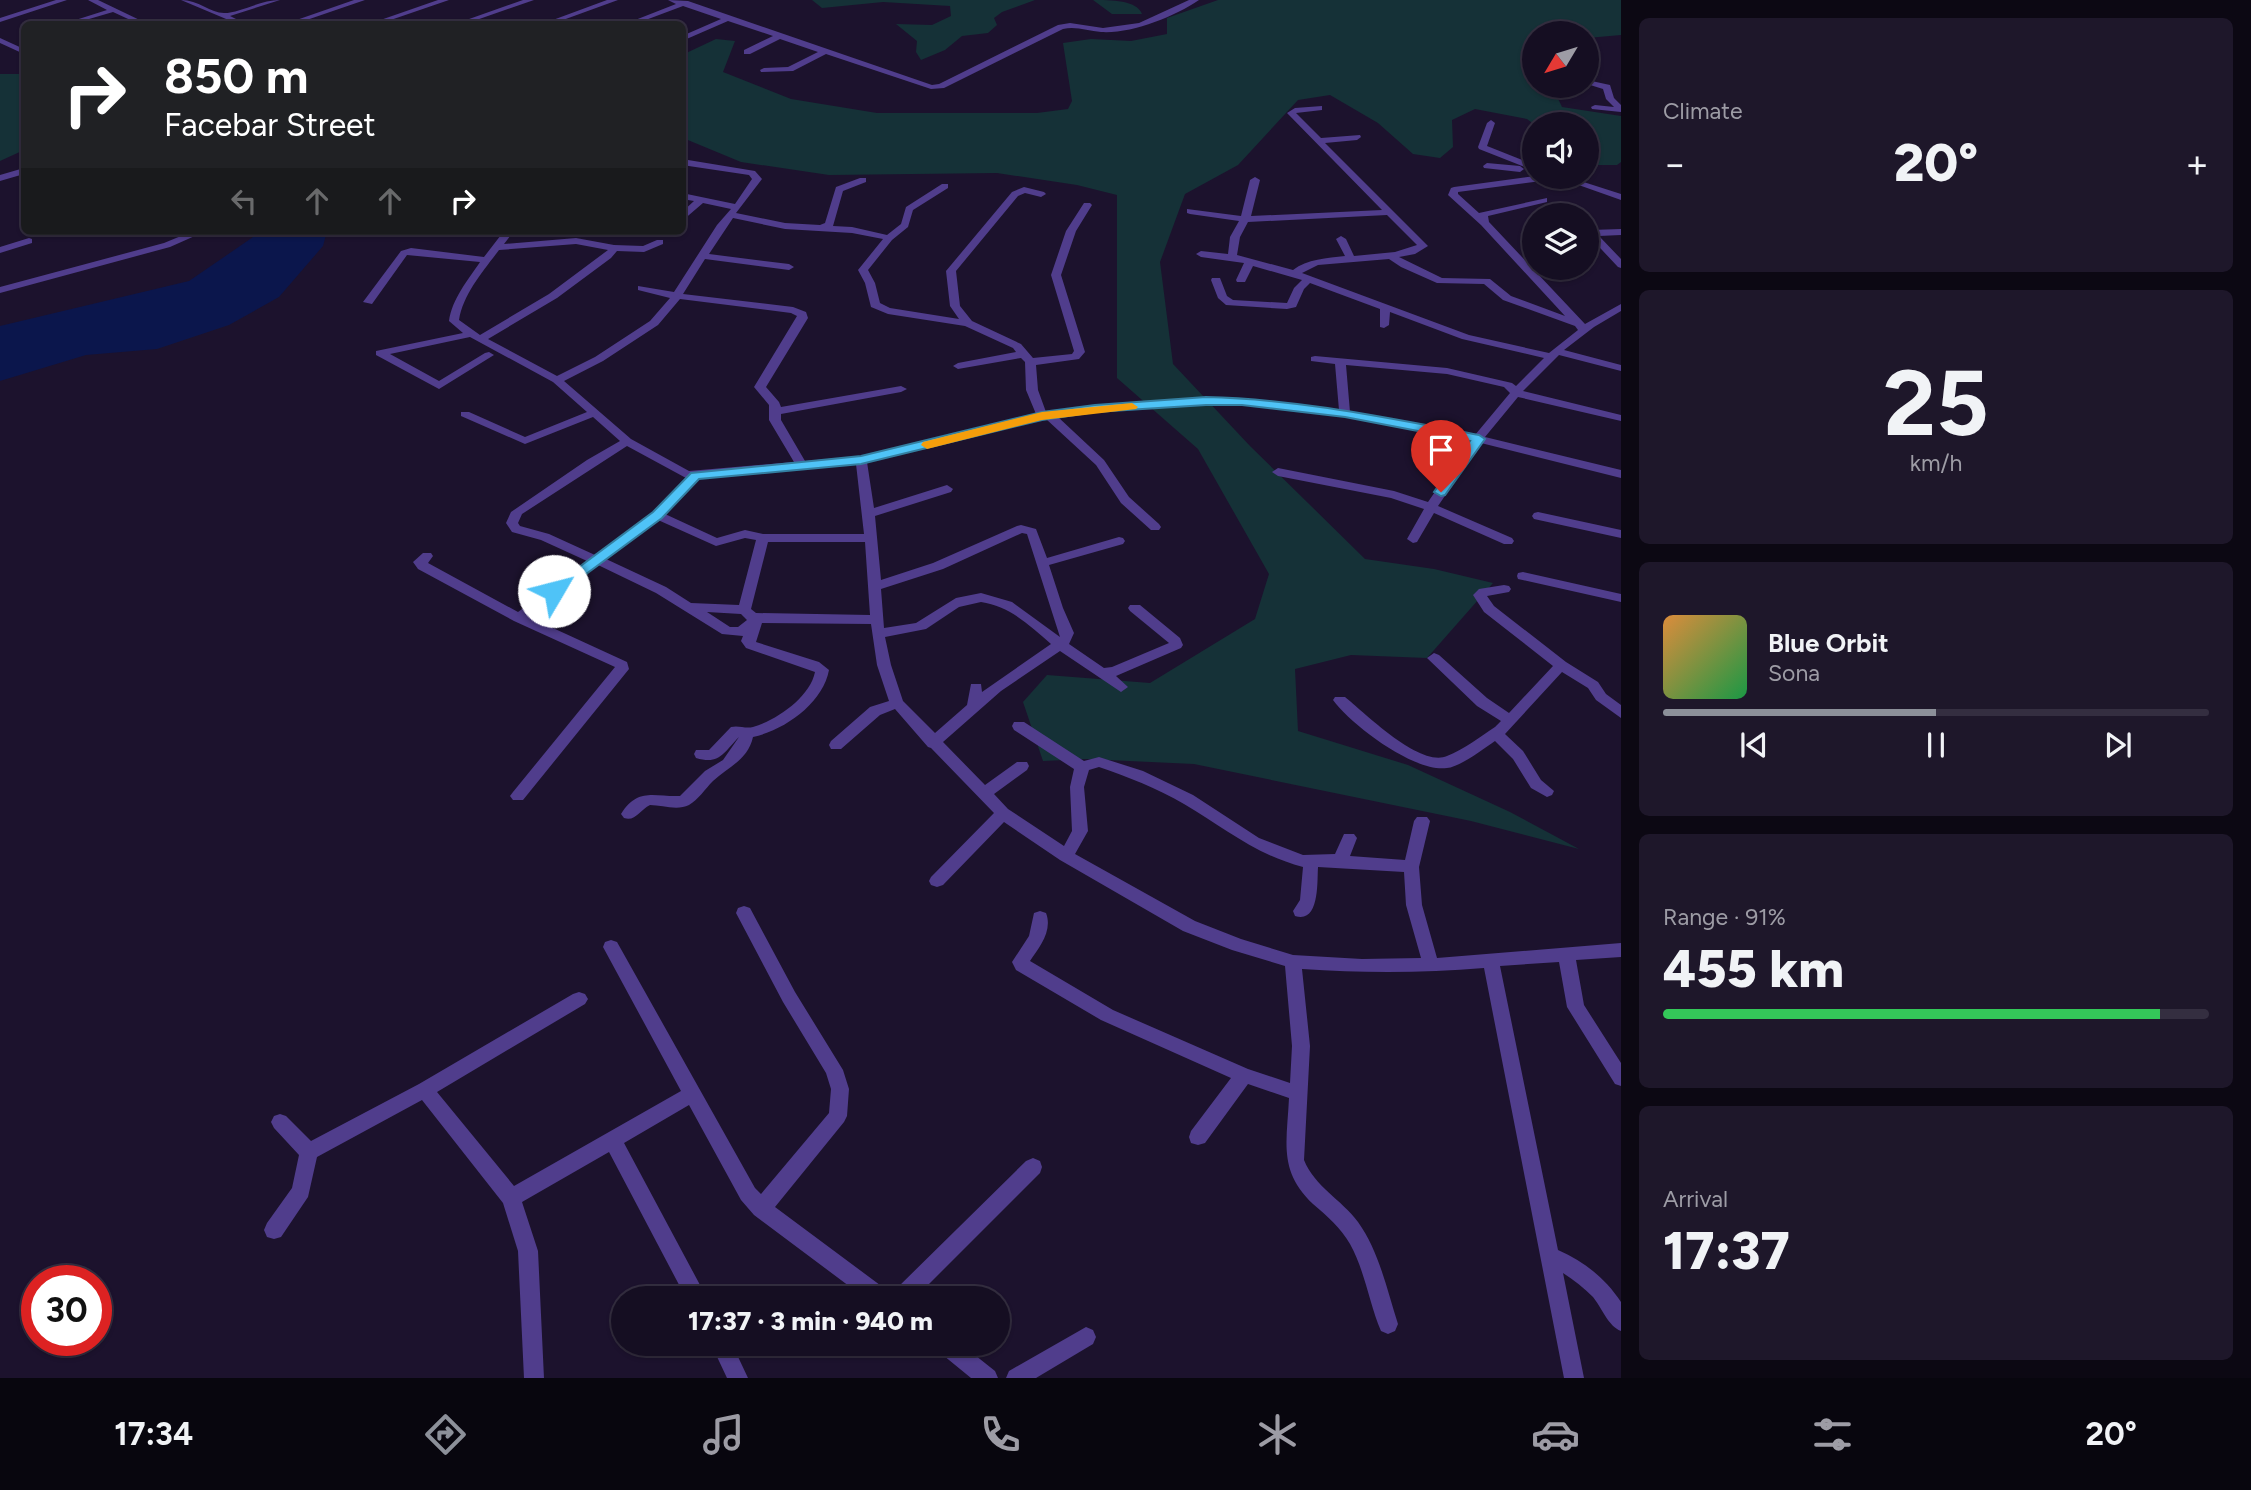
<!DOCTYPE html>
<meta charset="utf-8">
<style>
body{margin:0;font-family:Figtree,sans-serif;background:#1e172a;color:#f1f3f6;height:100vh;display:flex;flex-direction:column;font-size:26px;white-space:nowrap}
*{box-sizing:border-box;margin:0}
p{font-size:23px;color:#9d9ca5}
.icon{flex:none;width:38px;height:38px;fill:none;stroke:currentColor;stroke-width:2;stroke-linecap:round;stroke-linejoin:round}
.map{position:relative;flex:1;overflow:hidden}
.side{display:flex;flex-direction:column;gap:18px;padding:18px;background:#0c0813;width:630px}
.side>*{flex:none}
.guide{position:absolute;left:21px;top:21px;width:665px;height:214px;border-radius:10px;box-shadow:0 2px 5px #0004,0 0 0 2px #342e40;background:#202124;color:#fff;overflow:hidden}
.needle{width:46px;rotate:232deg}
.tools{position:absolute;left:1522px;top:21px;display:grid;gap:14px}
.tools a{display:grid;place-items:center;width:77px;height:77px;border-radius:50%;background:#150e22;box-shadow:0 2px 5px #0004,0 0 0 2px #342e40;font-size:35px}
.speed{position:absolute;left:21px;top:1265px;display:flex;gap:14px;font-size:35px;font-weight:700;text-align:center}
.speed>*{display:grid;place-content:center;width:91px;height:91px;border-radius:50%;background:#150e22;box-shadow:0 2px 5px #0004,0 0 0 2px #342e40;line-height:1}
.speed .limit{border:10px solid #d22;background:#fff;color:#111}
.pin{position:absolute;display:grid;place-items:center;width:60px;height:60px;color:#fff;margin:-72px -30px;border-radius:50% 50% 50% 0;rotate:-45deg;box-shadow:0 0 7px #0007}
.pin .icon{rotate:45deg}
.me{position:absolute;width:77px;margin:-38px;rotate:53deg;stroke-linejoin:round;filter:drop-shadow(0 0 5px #0008)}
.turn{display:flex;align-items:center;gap:24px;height:147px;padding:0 28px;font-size:32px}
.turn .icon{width:91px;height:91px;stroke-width:2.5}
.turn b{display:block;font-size:49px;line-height:60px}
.lanes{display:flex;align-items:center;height:66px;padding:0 28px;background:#0003;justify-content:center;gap:35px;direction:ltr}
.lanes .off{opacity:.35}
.big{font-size:52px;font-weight:800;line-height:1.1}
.side .card{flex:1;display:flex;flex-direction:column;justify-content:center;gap:10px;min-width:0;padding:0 24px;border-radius:10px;background:#1e172a}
.side .dial{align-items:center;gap:0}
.dial b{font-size:91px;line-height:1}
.song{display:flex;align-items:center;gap:21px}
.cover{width:84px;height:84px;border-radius:10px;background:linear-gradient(135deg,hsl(30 70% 55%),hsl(140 70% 35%))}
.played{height:7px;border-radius:4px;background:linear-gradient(90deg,#8c9099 50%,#342e40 50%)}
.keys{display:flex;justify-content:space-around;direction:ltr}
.heat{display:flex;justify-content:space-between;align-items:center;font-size:38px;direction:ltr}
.charge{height:10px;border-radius:5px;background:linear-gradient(90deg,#34c759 91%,#342e40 0)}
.trip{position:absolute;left:611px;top:1286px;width:399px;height:70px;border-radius:35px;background:#150e22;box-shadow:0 2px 5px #0004,0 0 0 2px #342e40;font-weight:800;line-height:70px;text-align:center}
.tab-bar{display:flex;height:112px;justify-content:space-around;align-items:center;background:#08060e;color:#9d9ca5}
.tab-bar .icon{width:49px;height:49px}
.tab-bar .on{color:#8c9099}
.tab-bar b{font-size:32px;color:#f1f3f6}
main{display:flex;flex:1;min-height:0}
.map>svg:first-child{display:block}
.green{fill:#153137}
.water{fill:#0b164c}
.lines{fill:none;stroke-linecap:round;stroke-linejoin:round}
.minor{fill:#503d8c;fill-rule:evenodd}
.route{fill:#4fc3f7;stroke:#337fa1;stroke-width:2}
.slow{fill:#f59e0b}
</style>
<main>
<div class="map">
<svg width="1621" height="1378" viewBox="0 0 1621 1378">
<rect width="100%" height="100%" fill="#1c122d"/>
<path class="green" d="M812 0H1035L1002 12 994 18 997 25 988 33 962 36 945 50 921 60 916 52 917 41 896 24 932 25 951 16 950 6 883 2 822 8Z
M1093 0C1111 0 1137 0 1142 14H1112Z
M1218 0H1621V35L1587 38V33H1535V86H1552L1562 107 1621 116V162L1617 165H1587V124L1535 125 1527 119 1475 109 1452 120 1453 147 1440 158 1413 154 1378 123 1330 95 1298 100 1238 165 1185 194 1160 262 1173 364 1250 446 1365 559 1434 569 1493 583 1427 658 1351 655 1295 669 1298 731 1408 765 1510 812 1579 849 1471 821 1194 764 1086 759 1043 761 1023 702 1047 675 1150 683 1255 619 1269 574 1198 449 1117 378V195L1077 185 997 173 829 175 741 162 683 138 682 55 716 39 735 41 723 72 791 99 877 113H1037L1068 109 1072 101 1063 43 1091 39 1131 41 1167 34V18Z
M0 74H24V150L0 161Z"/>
<path class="water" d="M262 231H327L323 246 279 297 229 325 157 349 86 355 0 381V326L189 281Z"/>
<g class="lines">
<path class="minor" d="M56 0H67L0 22V18Z
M88 0H98L148 24H139L113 12 72 24H63L107 10Z
M181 0C198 0 211 13 224 13 240 13 260 0 280 0L230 16 246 24H238Z
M354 0H365L295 24H285Z
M438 0H449L379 24H369Z
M523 0H534L465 24H455Z
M607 0H618L552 24H542Z
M668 0 688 1 932 85 939 84 1058 25 1070 23 1103 28 1139 23 1189 0H1199C1174 17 1131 34 1101 32 1088 31 1076 26 1063 29L944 88 931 89 826 54 793 71 761 72 760 70 764 68 788 67 818 52 780 39 750 54H744V50L773 36 728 21 682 41V36L721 19 683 6 635 24H625L676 4Z
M0 38 24 49V54L0 43Z
M1587 80 1610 85 1614 98 1621 105V112L1592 109 1591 107 1595 105 1614 107 1606 99 1603 89 1587 84Z
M1322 106V110L1296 113 1321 138 1360 135 1361 137 1357 140 1325 143 1428 246 1415 254 1399 257 1442 278 1490 279 1511 296 1565 316 1481 225 1448 195 1451 188 1454 187 1535 176 1553 177 1549 180 1458 192V194L1479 213 1547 198V202L1488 216 1489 222 1585 324 1621 304V311L1594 327 1564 350 1621 365V371L1559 355 1523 391 1621 415V421L1518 397 1485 437 1621 470V478L1481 443 1438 506 1512 538 1514 541 1512 544H1504L1434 513 1417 542 1413 543 1407 539 1424 509 1391 498 1278 476 1272 472 1278 468 1394 491 1428 502 1470 441 1345 417 1223 403 1095 412 1058 417 1104 460 1129 497 1159 524 1161 527 1159 530H1151L1121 503 1096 465 1046 419H1042L867 462 874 508 947 485 953 489 951 492 875 516 881 580 933 563 1017 526 1021 525 1036 529 1047 558 1119 537 1123 538 1125 541 1123 544 1049 565 1063 608 1074 633 1069 644 1104 668 1112 667 1169 643 1130 611 1128 608 1130 605H1140L1180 638 1183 645 1181 648 1116 676 1128 687 1121 692 1060 651 1001 691 943 742 985 785 1017 762H1027L1029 766 1027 770 994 794 1008 809 1064 846 1072 831 1070 787 1074 769 1014 730 1012 726 1014 722H1024L1084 761 1099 757 1143 771 1193 795 1259 838 1303 855 1335 854 1344 834H1354L1357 838 1350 856 1405 860 1414 821 1417 817H1427L1430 821 1419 867 1422 905 1437 958 1621 943V957L1576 960 1584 1005 1621 1063V1086L1615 1084 1567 1007 1559 962 1500 966 1558 1250C1585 1262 1605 1278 1621 1302V1331C1608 1326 1602 1308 1593 1297 1584 1288 1574 1280 1563 1273L1584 1378H1564L1484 968C1423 973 1363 973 1302 969L1310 1046 1304 1160C1315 1187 1341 1199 1358 1222 1379 1251 1387 1290 1398 1324L1395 1331 1388 1334 1381 1331C1369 1303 1365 1271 1350 1244 1341 1228 1327 1216 1313 1204 1278 1171 1287 1142 1289 1098L1248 1084 1205 1143 1198 1145 1191 1143 1189 1137 1191 1131 1231 1078 1101 1020 1016 970 1012 962 1029 936 1034 913 1040 911 1046 913C1053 931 1039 948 1030 961L1113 1010 1248 1069 1290 1083 1292 1046 1285 966 1232 950 1183 931 1060 860 1004 822 943 885 937 887 931 885 929 881 931 877 994 813 931 748 928 747 895 709 880 715 841 749H831L829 745 831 741 870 707 889 701 877 665 871 624 762 623 756 642 819 662 829 670C823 703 785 730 753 737 748 760 728 767 713 781 705 789 698 800 689 805 677 811 662 805 650 805 640 810 635 822 624 818L621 814C638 787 654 797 680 796L705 771 723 760 739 737C723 753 720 765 696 758L694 754 696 750H709L731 727C739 725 745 729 753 727 777 720 810 697 815 672L746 648 741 641 743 636 722 634 656 593 598 565 529 617 627 662 629 669 523 800H513L510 796 513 792 615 667 514 621 418 569 413 562 423 553H431L433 556 428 563 518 612 587 561 541 540 512 532 506 523 511 512 587 460 620 441 593 417 525 444 461 416V412H469L525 437 587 412 553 382 470 337 390 354 439 381 485 353 489 352 494 355 439 389 376 355V351L463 333 449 321C452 299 468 280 480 262L407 255 372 304 363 302 401 251 411 248 484 257 504 231H514L504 244 576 238 614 245 643 246 657 240H663V244L644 252 617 251 611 258 557 298 488 339 557 376 595 357 650 321 670 298 638 290V286L674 292 717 225 731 209 703 203 682 221V212L694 201 682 199V193L735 204 752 179 749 175 682 165V159L755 171 762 179 736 213 785 223 820 225 825 223 836 187 860 178H866V182L843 191 833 226 852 227 887 235 901 224 906 207 942 184H948V188L913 210 908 227 892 240 868 270 875 283 880 303 890 308 959 319 950 306 946 271 1012 192 1024 187 1044 192 1046 194 1041 197 1025 193 1018 196 956 271 960 306 972 321 1021 344 1033 358 1072 354 1074 351 1051 275 1066 231 1084 203H1090L1092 205 1076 231 1061 275 1085 352 1079 359 1036 365 1038 390 1046 412 1095 406 1223 397 1339 410 1335 364 1311 361V357L1315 356 1447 368 1512 383 1516 386 1544 358 1462 339 1390 312 1389 325 1384 328 1380 327V309L1310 283 1304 289 1296 307 1287 309 1226 305 1218 298 1211 280 1212 278H1220L1227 296 1233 300 1287 303 1294 288 1302 280 1253 266 1245 282H1237L1236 280 1244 263 1201 257 1196 254 1201 251 1228 254 1230 237 1239 221 1190 214 1187 213V209L1241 216 1250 180 1255 177 1260 180 1251 216 1382 210 1287 113 1295 108ZM1387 215 1417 245 1395 252 1354 256 1346 239 1341 236 1336 239 1345 256C1327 258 1307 259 1293 270L1237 255 1240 237 1248 222ZM733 218 785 229 852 233 883 239 858 270 865 283 871 307 888 314 965 326 1013 348 1016 352 958 363 953 366 958 369 1021 358 1025 362 1026 390 1036 414 861 456 805 461 781 420V414L901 392 907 389 901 386 781 407 779 402 766 387 808 318 806 312 793 307 683 294 705 259 789 270 794 267 789 264 709 254ZM576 244 608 250 549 294 480 335 459 320C463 294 484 270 499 250ZM1389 259 1401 267 1437 283 1484 284 1503 300 1575 326 1578 330 1549 353 1469 335 1302 273 1318 265ZM680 299 791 313 797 316 754 387 769 405V420L794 462 689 471 631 439 564 381 603 361 658 325ZM1346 365 1447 374 1504 387 1510 393 1475 435 1350 412ZM627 446 686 478 653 512 595 555 549 534 520 526 518 523 522 514ZM856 464 864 534H763L745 530 717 538 665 514 700 477ZM658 520 716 546 745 538 756 540 739 605 691 603 666 587 606 559ZM1022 533 1027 534 1060 637 1012 602 981 593 956 598 916 623 884 628 881 589 943 569ZM768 542H865L870 615 756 613 751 609ZM981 602C1010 606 1030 626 1051 644L982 692 981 684H971L967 705 935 733 903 701 891 665 885 637 926 629 959 607ZM707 612 741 614 747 620 738 627H730ZM1099 767C1128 777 1157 788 1184 804 1225 828 1254 854 1303 867L1300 900 1293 911 1295 916C1320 924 1317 881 1318 867L1404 872 1406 905 1421 958 1362 959 1293 955 1241 939 1195 921 1075 854 1088 831 1084 787 1089 770Z
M1491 120 1495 123 1487 146 1535 165V171L1479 149 1478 147 1487 123Z
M1487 163 1520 166 1524 169 1520 172 1484 168 1483 166Z
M24 168V174L0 181V175Z
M1556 177H1568L1621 194V200Z
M1621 229V235L1599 236 1621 259V268L1618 267 1587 234 1588 231 1591 230Z
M193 231H206L170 247 0 293V287L164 243Z
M29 238 32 239V243L0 253V247Z
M1538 512 1621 530V538L1534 519 1532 516 1534 513Z
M1523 572 1621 594V602L1518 579 1517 576 1518 573Z
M1504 585 1509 586 1511 589 1509 592 1487 596 1494 606 1566 662 1598 682 1606 694 1621 705V718L1596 700 1588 688 1562 672 1505 734 1523 751 1541 780 1554 791 1552 795 1547 797 1531 788 1513 759 1495 741C1483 749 1460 767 1447 768 1415 773 1351 725 1333 700L1335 697H1345C1365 713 1420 768 1447 756 1464 749 1480 737 1495 727L1501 721 1477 706 1427 658 1434 653 1439 655 1487 698 1509 713 1553 666 1484 612 1473 595 1479 589Z
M744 906 750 908 795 992 843 1070 849 1089 847 1116 844 1122 775 1207 888 1291 891 1298H865L754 1215 741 1200 689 1105 624 1143 707 1298H686L609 1152 522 1202 538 1251 544 1378H524L518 1251 503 1203 422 1100 317 1157 308 1197 281 1237 274 1239 267 1237 264 1230 267 1223 292 1188 299 1155 274 1128 271 1122 274 1116 280 1114 286 1116 311 1141 419 1084 573 994 579 992 585 994 588 999 585 1004 437 1092 514 1186 681 1091 603 947 605 942 611 940 617 942 755 1188 761 1194 829 1113 831 1089 826 1073 783 1002 736 913 738 908Z
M1033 1158 1040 1161 1042 1167 1040 1173 915 1298H891L894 1291 1026 1161Z
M1086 1327 1093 1330 1096 1337 1093 1344 1036 1378H1006L1009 1371Z
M711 1344H732L748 1378H727Z
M935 1344H961L995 1371 998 1378H971L938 1351Z"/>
</g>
<path class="route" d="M1206 397C1298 399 1388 418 1479 435L1485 439 1445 495 1441 496 1434 492 1470 441 1345 417 1242 405H1206L1095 412 1042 420 861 464 699 479 662 518 559 594 554 595 547 591 653 512 691 473 861 456 1042 412 1095 405Z"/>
<path class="slow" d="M1132 403 1138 407 1136 409 1042 420 927 449 921 445 923 442 1042 412Z"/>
</svg>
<div class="tools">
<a><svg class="needle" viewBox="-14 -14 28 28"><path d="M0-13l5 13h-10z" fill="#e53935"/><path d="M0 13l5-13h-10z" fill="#9d9ca5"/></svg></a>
<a><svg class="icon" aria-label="sound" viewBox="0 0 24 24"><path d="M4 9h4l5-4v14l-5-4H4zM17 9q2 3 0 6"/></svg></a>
<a><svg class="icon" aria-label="layers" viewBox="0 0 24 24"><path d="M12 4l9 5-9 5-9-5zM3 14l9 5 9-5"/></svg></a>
</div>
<div class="speed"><div class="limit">30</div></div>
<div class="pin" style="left:1441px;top:492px;background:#d93025"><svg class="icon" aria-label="arrive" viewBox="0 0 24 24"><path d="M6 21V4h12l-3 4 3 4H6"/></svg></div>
<svg class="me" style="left:554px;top:591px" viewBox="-20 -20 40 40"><circle r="19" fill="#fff"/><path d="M0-13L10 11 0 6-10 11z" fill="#4fc3f7"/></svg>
<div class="trip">17:37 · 3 min · 940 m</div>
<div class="guide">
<div class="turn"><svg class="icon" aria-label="right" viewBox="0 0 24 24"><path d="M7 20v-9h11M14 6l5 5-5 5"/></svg><div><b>850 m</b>Facebar Street</div></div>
<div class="lanes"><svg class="icon off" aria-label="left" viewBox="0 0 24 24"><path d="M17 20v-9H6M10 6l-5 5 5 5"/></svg><svg class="icon off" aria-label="ahead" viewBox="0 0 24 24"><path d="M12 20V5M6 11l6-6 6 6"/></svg><svg class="icon off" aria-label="ahead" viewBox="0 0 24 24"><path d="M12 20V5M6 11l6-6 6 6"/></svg><svg class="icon" aria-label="right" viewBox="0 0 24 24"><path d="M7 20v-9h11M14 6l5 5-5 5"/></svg></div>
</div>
</div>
<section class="side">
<div class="card"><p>Climate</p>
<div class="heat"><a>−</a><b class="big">20°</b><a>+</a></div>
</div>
<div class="card dial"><b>25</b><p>km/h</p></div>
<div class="card">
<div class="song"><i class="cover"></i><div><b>Blue Orbit</b><p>Sona</p></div></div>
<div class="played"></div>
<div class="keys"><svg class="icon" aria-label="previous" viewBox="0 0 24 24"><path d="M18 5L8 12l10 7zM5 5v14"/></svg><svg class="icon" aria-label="pause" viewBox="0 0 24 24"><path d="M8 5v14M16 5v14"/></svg><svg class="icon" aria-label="next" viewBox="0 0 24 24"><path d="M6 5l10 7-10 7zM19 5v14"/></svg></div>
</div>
<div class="card"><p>Range · 91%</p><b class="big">455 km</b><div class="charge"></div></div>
<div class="card"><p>Arrival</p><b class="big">17:37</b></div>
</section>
</main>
<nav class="tab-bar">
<b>17:34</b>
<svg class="icon on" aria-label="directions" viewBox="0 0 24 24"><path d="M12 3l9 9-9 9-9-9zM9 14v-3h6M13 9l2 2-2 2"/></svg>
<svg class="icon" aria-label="music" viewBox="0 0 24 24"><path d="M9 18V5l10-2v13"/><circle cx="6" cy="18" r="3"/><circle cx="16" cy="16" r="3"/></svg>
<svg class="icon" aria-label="phone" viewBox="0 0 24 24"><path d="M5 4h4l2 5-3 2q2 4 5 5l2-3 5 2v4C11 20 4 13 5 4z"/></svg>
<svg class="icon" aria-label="climate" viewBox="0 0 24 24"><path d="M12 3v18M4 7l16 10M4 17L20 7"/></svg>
<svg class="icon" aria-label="car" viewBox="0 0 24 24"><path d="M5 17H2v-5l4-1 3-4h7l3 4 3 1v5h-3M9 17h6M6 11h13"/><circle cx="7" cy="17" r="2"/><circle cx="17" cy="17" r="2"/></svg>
<svg class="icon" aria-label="filters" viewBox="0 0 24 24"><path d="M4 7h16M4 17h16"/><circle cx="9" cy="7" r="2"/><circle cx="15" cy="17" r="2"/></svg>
<b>20°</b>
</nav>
